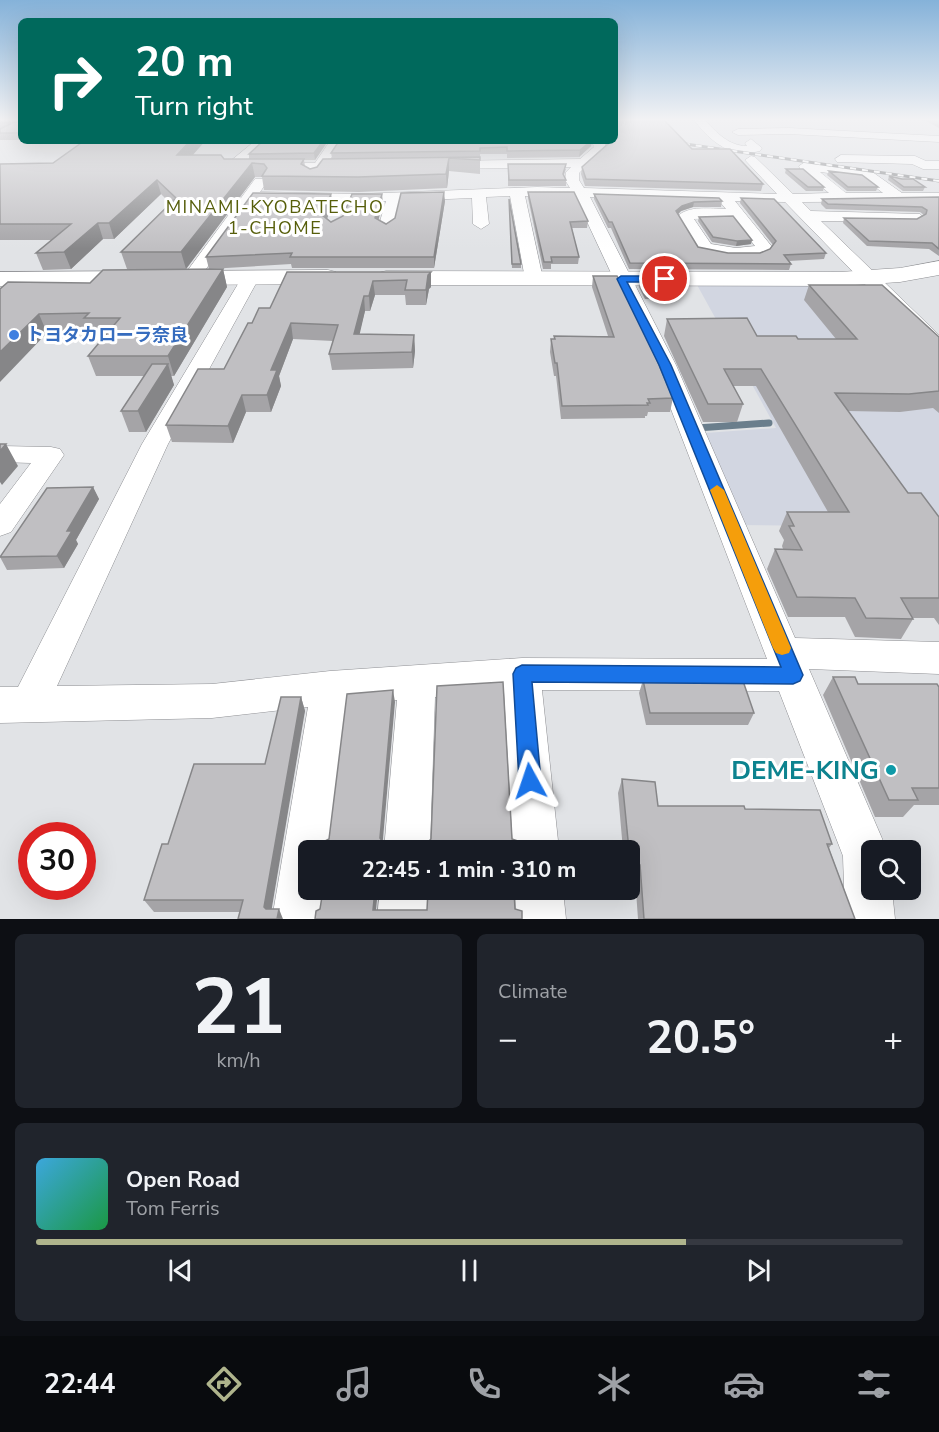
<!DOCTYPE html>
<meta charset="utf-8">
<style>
body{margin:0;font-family:"Nunito Sans","Noto Sans JP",sans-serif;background:#20242c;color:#f1f3f6;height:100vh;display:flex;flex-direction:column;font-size:22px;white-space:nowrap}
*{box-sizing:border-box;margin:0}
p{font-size:20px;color:#9ea1a6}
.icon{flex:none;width:33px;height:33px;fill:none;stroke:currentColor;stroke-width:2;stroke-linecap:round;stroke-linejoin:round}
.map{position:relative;height:919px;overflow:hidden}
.drawer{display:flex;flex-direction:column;gap:15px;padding:15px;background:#0d0f14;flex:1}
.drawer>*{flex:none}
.hud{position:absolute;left:18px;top:18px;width:600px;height:126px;border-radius:9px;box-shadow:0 6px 24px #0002;background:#00695c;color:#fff;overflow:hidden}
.tools{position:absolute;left:861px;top:840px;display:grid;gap:12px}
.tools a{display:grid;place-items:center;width:60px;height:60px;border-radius:9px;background:#171b24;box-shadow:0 6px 24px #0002;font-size:30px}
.speed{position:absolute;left:18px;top:822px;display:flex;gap:12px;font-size:30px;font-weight:700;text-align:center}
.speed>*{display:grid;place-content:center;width:78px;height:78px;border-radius:50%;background:#171b24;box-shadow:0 6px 24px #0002;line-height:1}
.speed .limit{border:9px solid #d22;background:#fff;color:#111}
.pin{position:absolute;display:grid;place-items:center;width:51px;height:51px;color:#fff;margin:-26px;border:3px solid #fff;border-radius:50%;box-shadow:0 2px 6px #0007}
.me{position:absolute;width:66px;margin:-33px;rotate:355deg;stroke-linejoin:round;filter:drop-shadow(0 0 4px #0008)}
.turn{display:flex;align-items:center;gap:21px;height:126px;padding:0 18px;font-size:27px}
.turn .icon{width:78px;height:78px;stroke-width:2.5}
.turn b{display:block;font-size:42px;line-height:51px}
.big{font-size:45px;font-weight:700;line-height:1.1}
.drawer .card{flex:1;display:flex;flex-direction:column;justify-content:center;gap:9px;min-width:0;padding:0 21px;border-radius:9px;background:#20242c}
.drawer .dial{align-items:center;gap:0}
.dial b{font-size:78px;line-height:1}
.song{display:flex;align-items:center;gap:18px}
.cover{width:72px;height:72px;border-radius:9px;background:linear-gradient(135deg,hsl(200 70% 55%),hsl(140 70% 35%))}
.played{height:6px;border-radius:3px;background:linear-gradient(90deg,#afb48c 75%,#363941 75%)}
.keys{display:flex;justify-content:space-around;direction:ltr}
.heat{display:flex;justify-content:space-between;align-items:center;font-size:33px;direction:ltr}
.drawer .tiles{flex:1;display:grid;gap:15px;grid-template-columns:1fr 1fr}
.card:last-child{grid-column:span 2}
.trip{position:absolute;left:298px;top:840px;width:342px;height:60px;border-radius:9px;background:#171b24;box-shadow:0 6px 24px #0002;font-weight:700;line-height:60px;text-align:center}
.tab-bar{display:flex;height:96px;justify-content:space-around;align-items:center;background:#090b0e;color:#9ea1a6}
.tab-bar .icon{width:42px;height:42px}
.tab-bar .current{color:#afb48c}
.tab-bar b{font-size:27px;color:#f1f3f6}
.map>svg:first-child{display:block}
.built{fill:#d2d6e1}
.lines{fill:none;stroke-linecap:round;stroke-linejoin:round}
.stream{stroke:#6a7e8c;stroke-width:7}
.minor-casing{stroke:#8d8e92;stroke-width:1}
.major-casing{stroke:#8d8e92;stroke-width:1}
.minor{fill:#fff;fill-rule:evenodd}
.major{fill:#fff;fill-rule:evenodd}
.rail-casing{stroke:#7e8082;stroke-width:3}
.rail{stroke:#fff;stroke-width:2;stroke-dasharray:6;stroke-linecap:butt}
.wall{fill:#a5a4a7}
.shaded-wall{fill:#868688}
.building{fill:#c0bfc2;stroke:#868688;stroke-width:1.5}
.route{fill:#1a73e8;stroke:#114b97;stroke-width:1.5}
.slow{fill:#f59e0b}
.shop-dot{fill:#3f7fe0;stroke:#fff;stroke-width:2}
.culture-dot{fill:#0f9aa8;stroke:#fff;stroke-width:2}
.labels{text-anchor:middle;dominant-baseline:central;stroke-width:6;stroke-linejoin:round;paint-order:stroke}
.far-neighbourhood-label{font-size:18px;letter-spacing:1.5px;fill:#565e0a;stroke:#fff}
.far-shop-label{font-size:18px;font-weight:bold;fill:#366cbe;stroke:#fff;text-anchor:start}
.near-culture-label{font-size:26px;font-weight:bold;fill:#0d838f;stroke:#fff;text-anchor:end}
</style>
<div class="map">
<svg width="939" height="919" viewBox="0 0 939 919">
<rect width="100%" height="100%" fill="#e1e3e6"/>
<path class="built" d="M867 281 939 355V551L830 526 741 525 705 433 776 428 696 283Z"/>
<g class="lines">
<path class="stream" d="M697 428 769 423"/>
<defs>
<path id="minor" d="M694 120H705C717 133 729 146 747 146L745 143 751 139 762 148 760 151C730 158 712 143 694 120Z
M789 128 939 136V142L789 134 738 135 732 132 738 129Z
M255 141H268L244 163H315L330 141H342L328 163H352L358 167 352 171H323L317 180 312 181 305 177 310 171 227 170 226 167 227 164Z
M592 141H604L606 148 579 173V180L584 188 777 194 745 160 751 156 755 157 793 194 829 193 800 169 799 166 805 162 871 171 902 193H939V201L802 202 811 211 920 214 923 217 915 222 821 221 939 335V353L931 352 785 202 735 201 773 248C760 265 717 256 699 252L677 217C688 205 711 209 726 209L719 201 590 197 676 365 795 638 939 642V674L809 669 887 850H872V890H892L895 919H845L843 856 779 691 542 690 559 850H513L504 692 435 697 430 850H384L397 700 347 704 330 850H309V890H325L322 919H272L308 707 212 718 0 723V687H18L142 444 244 274H256L259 278 168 444 57 686 212 684 330 671 522 658 767 659 654 365 575 196H525L543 279 540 283H528L525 279 510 196 486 197 489 224 481 229 473 224 472 198 400 201 394 228 386 233 378 228 386 201 254 200 197 282H185L182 278 255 179H265L267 182 260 192 359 194 537 187 570 188 565 180 566 172 571 167 445 169 439 165 445 161 580 159 594 147ZM820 172 862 177 883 193H846ZM733 218 755 246 736 248 711 244 694 219Z
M841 155 915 156 926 161H939V169H923L912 164 837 162 835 159Z
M0 446 51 447 60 449 64 455 11 532 0 536V504L31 463 0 462Z
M380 890H428L427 919H377Z
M515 890H563L566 919H516Z"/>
<path id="major" d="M939 261V275L900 282 840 286 386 285 378 283 375 278 378 273 386 271 840 272 900 268Z
M328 270 336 272 339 277 336 282 328 284 0 286V272Z"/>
</defs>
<use href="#minor" class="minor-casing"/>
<use href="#major" class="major-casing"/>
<use href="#minor" class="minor"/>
<use href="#major" class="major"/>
<defs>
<path id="rail" d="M672 142 939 181"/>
</defs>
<use href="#rail" class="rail-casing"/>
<use href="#rail" class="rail"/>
</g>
<path class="wall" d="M21 120V140H0V122H19Z
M924 120H939V128Z
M84 141H205L193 155 224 159H249V154L328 141 315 160H304L305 166 310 169 317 167 332 158 331 153 339 141H592L591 146 579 157 507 158V154H480V174L449 171 447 188 359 192 264 190 262 177H255L186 269H127L121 252 170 203 161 194 114 239H103L71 269 43 270 36 253 51 240H0V164L53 163Z
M605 141H615L692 149 763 184 761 191 585 186 581 174 582 167 606 145Z
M566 169 564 175 566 180V186H508V170Z
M786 169 824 187 823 191H806L785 173Z
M829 171 878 187 876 191H847L827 175Z
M889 176 925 187 923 191H903L888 180Z
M528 192 588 221 587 228H572L579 257 578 264H551V269H543L528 198Z
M594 194 722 201 721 207H693L681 211 678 214 698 247 728 253H760L770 249 773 245 740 203 741 198 826 253 824 259 789 261 791 264 789 270 629 269 611 228H608L594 199Z
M939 197V256L929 249 867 246 843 223 844 218 917 219 924 215 920 212 826 209 821 204 822 199Z
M509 199 521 264V268H512Z
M445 201 434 268H292L291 264 209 269 206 257 333 204 327 218 331 222 383 203 378 220 386 224Z
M699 217 751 244 736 246 712 242 698 221Z
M223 269 227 287 174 376H171L174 385 146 432H129L121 411 144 376H96L88 356 104 337H92L90 332 47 333 0 289 90 283Z
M287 272H431V287L429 289 426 305H406L405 295H375L370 311H365L359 334 414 335 415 351 413 368 332 370 329 354 333 341 293 339 279 376 281 386 271 412H246L233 443 172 442 166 425 224 369 252 323 270 308Z
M593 276 673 398 670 412H648L647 416H645V418L561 419 556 376H554L550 352 551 339H554V336H608L592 287Z
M640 282 664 294 663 299H645L639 287Z
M809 285 939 337V413L933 408 900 412 848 411 908 493 939 517V625L934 618H913V619L901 639 855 637 845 617H788L767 569 775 549H783L782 546 784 540 779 531 787 512H828L756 386H733L743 404 737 422H703L664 336 667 319 757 336 798 339H836L804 300Z
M93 487 99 499 76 540 78 544 64 568 7 570 0 557Z
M833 677 858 684 939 687V805H914L903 817H875L823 695Z
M643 680 754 713 748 725H646L639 693Z
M301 697 305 711 240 912H154L144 900 168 844 265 764Z
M622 779 658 806 745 809 832 844 829 848 855 919H638L635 877H630V850H623L618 793Z"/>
<path class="shaded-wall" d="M190 141H205L181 168 177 155Z
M323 141H328L315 160 314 153Z
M591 141H592L591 146 579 157 580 150Z
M449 158V171L447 188 446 174Z
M252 163 255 177 186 269 181 252Z
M157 180 161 194 114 239 109 223Z
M444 192 445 201 434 268V257Z
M331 194 333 204 324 226 322 215Z
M382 194 383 203 376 229 375 218Z
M694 202 693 207 681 211 675 217 676 211 682 206Z
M98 223 103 239 71 269 64 252Z
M752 240 751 244 736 246 737 241Z
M223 269 227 287 174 376 168 356Z
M431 272V287L429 289 426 305V290L428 275Z
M373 281 375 295 370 311 369 296Z
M364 296 365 311 356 350 354 334Z
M39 314 47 333 0 382V352Z
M291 323 293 339 279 376 281 386 271 412 267 395 271 370Z
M414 335 415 351 413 368 412 352Z
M168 364 174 385 146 432 138 411Z
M242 395 246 412 233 443 228 426Z
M6 444 18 466 2 485 0 482V451Z
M93 487 99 499 76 540 78 544 64 568 57 556 67 531Z
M393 690 395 702 382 850 380 838Z
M301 697 305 711 270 919 264 907Z
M375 890H378L375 919 373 910Z
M279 909 283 919H277Z"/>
<path class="building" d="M19 120H21V133H0V129L12 123H0V122H19Z
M615 120H664L692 149H730L763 184 586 179 582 167 609 143 608 141H615Z
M84 141H190L177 155H221L224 159H304L301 164 310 169 317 167 323 159 480 157V160L449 158 446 174 358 177 262 176 267 168 264 164 252 163 181 252H121L176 198 157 180 109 223H98L64 252 36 253 71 224H0V164L53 163Z
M263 141H323L314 153 249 154Z
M339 141H591L580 150 507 151V147L480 148V151L331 153Z
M508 164H566L563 174 566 180H509Z
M786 169H803L824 187H808Z
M829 171 862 175 878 187H848Z
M889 176 902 179H913L925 187H904Z
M444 192 434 257H290L292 253 206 257 253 193 331 194 322 215 331 222 343 216 352 194H382L375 218 386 224 395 218 401 193Z
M528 192H574L588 221 570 222 579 257H551L552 262H544Z
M594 194 719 198 722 201 694 202 682 206 676 211 698 247 728 253H760L770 249 776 241 741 198 774 199 826 253 784 255 791 264 630 263 612 222H609Z
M939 197V249L932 243 869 241 844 218 917 219 926 214 927 210 922 207 828 204 822 199Z
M509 199 521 264H512Z
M733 216 752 240 737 241 713 237 699 217Z
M223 269 168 356H88L120 318H84L89 313 39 314 0 352V289L8 282 90 283 103 270Z
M287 272H431L428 275 426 290H405L407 280 373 281 369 296H364L354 334 414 335 412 352 329 354 338 325 291 323 271 370H277L267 395H242L228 426 166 425 198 369H224L248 323H252L259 308H270Z
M593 276H617L654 353 673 398 648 399 650 403H647L648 405 562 406 557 363H555L551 339H555L554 336 614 337Z
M640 282H658L664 294H646Z
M809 285H882L939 337V391L909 394 835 393 908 493H921L939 517V598H901L913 619 866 618 855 598 797 597 775 549 802 550 789 526H794L787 512H849L761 369H724L743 404H708L667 319 747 318 757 336H796L798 339H857Z
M152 364H168L138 411H121Z
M0 444H6L0 451Z
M93 487 67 531H72L57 556 0 557 47 488Z
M833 677H855L858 684H937L939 687V788H912L918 800H889Z
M643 680 743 681 754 713H650Z
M503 682 512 839 518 841 519 850H323L325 841 329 839 347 694 393 690 380 838 382 841H429L431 839 437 686Z
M281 697H301L264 907 266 909H279L277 919H238L243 900H144L162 844H168L194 764H265Z
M622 779 655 782 658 806H744L745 809 820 810 832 844H827L855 919H644L640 865 630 864V850H629Z
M323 890H375L373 910H427L428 890H514L515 909 522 911V919H315L316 911 320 909Z"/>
<linearGradient id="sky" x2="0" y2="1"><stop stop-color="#85b2d9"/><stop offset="0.48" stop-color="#f2f2f4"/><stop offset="1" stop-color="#f2f2f4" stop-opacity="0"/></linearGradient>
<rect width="939" height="249" fill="url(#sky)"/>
<path class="route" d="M621 276H665L670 279 665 282H627L671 365 803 675 800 681 793 684 532 682 541 781 538 788 530 792 522 788 519 781 513 674 516 668 522 665 781 667 659 365 617 279Z"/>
<path class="slow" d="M717 485 724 490 791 648 789 653 782 655 776 653 773 648 710 490Z"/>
<circle class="shop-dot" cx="14" cy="335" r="6"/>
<circle class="culture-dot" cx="891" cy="770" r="6"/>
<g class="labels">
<g class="far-neighbourhood-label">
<text x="275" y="207">MINAMI-KYOBATECHO<tspan x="275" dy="21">1-CHOME</tspan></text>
</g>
<g class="far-shop-label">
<text x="26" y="335">トヨタカローラ奈良</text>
</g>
<g class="near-culture-label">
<text x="879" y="770">DEME-KING</text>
</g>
</g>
</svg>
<div class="tools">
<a><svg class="icon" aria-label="search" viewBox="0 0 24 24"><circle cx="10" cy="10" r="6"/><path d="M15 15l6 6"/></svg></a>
</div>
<div class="speed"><div class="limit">30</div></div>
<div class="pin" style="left:665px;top:279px;background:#d93025"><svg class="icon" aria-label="arrive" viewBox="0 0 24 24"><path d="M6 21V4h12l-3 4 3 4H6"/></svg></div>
<svg class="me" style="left:530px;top:781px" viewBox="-20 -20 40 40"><path d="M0-17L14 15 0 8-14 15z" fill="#1a73e8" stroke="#fff" stroke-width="4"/></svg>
<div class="trip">22:45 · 1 min · 310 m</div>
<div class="hud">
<div class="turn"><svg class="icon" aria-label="right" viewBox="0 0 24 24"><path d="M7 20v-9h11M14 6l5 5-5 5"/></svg><div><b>20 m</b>Turn right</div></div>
</div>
</div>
<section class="drawer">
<div class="tiles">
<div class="card dial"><b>21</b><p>km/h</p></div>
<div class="card"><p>Climate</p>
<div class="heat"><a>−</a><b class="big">20.5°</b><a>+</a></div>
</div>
<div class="card">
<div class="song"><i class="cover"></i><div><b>Open Road</b><p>Tom Ferris</p></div></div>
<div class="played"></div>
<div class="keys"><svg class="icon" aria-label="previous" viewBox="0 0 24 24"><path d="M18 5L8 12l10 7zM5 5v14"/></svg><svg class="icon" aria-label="pause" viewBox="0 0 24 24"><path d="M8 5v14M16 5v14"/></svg><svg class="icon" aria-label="next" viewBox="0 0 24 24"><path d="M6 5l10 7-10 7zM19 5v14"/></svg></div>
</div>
</div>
</section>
<nav class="tab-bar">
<b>22:44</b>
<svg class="icon current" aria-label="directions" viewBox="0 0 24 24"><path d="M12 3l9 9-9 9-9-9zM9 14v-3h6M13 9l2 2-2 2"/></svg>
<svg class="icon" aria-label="music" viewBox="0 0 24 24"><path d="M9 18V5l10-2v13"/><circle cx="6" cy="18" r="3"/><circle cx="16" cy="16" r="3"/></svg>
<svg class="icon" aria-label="phone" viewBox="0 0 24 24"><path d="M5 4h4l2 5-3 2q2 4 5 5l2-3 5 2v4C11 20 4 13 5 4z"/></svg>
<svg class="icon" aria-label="climate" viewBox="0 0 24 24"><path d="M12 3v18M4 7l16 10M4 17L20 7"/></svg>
<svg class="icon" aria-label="car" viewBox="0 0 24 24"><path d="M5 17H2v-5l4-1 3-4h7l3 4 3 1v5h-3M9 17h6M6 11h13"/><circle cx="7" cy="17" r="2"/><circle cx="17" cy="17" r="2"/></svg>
<svg class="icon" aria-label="filters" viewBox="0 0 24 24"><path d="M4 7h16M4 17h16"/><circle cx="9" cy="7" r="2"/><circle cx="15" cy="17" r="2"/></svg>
</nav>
